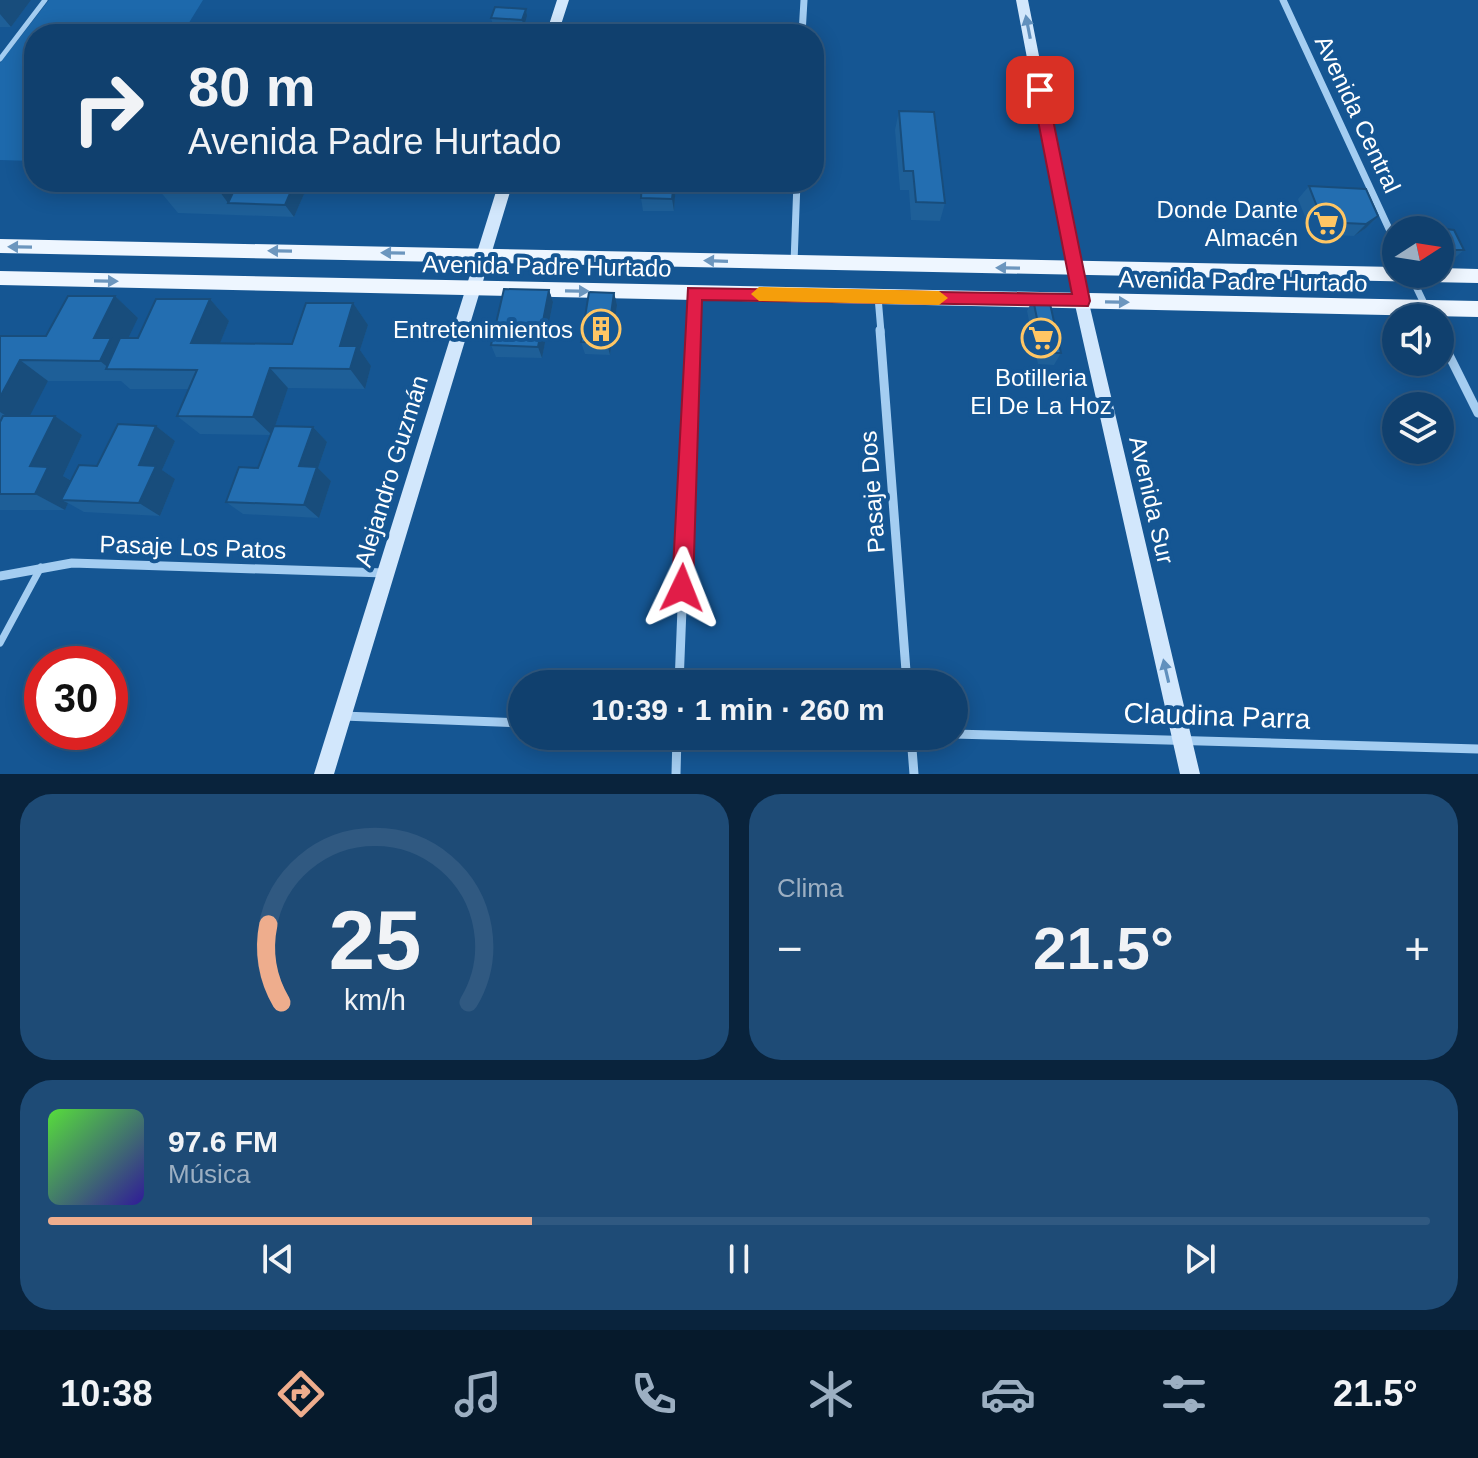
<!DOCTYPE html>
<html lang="es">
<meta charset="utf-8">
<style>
body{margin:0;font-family:Arial,sans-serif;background:#1e4b76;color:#f1f3f6;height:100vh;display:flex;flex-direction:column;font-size:30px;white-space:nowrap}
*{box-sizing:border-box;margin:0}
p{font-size:26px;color:#9cafc2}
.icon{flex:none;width:44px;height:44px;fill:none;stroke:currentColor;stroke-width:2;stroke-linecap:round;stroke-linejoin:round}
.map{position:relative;height:774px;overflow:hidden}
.details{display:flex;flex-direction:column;gap:20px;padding:20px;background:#09233c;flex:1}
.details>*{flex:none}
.top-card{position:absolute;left:24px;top:24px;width:800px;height:168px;border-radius:32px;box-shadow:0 4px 20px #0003,0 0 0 2px #305981;background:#10406e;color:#f1f3f6;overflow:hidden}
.needle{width:52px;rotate:78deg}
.fabs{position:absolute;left:1382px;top:216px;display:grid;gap:16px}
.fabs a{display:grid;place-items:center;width:72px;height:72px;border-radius:50%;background:#10406e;box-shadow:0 4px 20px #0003,0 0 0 2px #305981;font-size:40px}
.speed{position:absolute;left:24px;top:646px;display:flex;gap:16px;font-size:40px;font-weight:700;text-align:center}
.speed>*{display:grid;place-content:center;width:104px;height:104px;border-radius:50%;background:#10406e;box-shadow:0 4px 20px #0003,0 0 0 2px #305981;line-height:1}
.speed .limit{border:12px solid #d22;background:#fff;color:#111}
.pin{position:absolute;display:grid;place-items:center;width:68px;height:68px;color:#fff;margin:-34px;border-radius:16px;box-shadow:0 4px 12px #0006}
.me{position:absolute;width:88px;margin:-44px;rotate:2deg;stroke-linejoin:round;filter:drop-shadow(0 0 6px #0008)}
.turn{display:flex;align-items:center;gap:28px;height:168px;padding:0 32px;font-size:36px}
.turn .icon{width:104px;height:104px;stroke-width:2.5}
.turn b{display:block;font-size:56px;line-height:68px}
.big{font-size:60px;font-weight:800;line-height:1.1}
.details .card{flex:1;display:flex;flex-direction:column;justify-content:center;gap:12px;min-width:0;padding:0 28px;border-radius:32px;background:#1e4b76}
.details .dial{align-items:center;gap:0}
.dial svg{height:208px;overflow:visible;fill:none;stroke:#305981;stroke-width:7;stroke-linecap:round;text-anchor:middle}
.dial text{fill:#f1f3f6;stroke:none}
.song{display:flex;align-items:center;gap:24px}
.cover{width:96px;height:96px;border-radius:12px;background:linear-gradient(135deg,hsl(110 70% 55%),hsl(250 70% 35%))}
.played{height:8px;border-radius:4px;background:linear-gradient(90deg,#eead8d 35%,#305981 35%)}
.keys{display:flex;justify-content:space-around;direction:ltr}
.heat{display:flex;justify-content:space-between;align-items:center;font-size:44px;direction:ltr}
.details .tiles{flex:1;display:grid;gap:20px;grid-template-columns:1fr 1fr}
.card:last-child{grid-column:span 2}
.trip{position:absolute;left:508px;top:670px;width:460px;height:80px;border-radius:40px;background:#10406e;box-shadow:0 4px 20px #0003,0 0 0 2px #305981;font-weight:800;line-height:80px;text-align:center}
.tabs{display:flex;height:128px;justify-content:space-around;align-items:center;background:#061a2c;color:#9cafc2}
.tabs .icon{width:56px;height:56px}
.tabs .active{color:#eead8d}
.tabs b{font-size:36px;color:#f1f3f6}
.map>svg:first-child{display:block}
.green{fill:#1d69ac}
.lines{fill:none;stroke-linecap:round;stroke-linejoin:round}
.lane-far1{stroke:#a4cdf1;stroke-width:5}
.lane{stroke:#a4cdf1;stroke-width:7}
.street-far1{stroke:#a4cdf1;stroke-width:7}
.street{stroke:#a4cdf1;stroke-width:9}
.secondary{fill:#d2e7fc;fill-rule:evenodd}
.primary{fill:#eef6ff;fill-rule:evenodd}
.wall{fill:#1e5f98}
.shaded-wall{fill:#184d7c}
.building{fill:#236eb1;stroke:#184d7c;stroke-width:2}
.oneway{fill:#6190bd}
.oneway2{fill:#6c96be}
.route{fill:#e11d48;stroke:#92132f;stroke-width:2}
.slow{fill:#f59e0b}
.labels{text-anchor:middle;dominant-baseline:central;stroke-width:8;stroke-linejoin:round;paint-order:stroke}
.street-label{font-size:24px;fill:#fff;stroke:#155693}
.poi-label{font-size:24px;fill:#fff;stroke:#155693;text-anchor:end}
.near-street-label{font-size:28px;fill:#fff;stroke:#155693}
</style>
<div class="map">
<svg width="1478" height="774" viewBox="0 0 1478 774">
<rect width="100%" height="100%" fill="#155693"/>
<path class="green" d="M49 0H203L182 34H34V161L0 160V63Z"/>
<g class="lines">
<path class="lane-far1" d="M0 59 45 0"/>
<path class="lane" d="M0 643 41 567"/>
<path class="street-far1" d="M1283 0 1396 244
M553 32 575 34
M802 34 804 0
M794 263 797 182
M1410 274 1431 318
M878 297 881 332
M692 332 694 293"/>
<path class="street" d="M880 330 907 684
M1440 337 1478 413
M0 576 72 563 385 573
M679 684 693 330
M343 716 522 723
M954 734 1478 749
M911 736 914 774
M676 774 677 736"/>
<path class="secondary" d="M557 0H569L558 34H546Z
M1016 0H1028L1081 269 1200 774H1180L1067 269Z
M499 182H513L334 774H314Z"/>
<path class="primary" d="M0 239 1396 267V274H1440V268L1478 269V283L0 253Z
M0 271 1478 301V317L0 285Z"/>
</g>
<path class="wall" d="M0 0H31L11 27H0Z
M526 9 527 16 524 27 493 25 491 18Z
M899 111 945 203 940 221 911 220 909 190H900L895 130Z
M642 182H676L674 211H643L641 198Z
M308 185 294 217 178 213 159 190Z
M1309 186 1378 216 1366 228 1354 236 1312 234 1298 199Z
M1430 227 1454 230 1464 250 1443 268H1440V230H1427Z
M549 290 553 302 542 358 496 357 491 345Z
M614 293 617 305 610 355 585 354 581 342Z
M115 296 138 318 128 338H138L210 299 229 321 220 343 292 344 353 303 368 325 360 350 371 366 365 389 288 388 275 426 313 427 327 442 318 468 331 481 319 518 243 514 226 502 258 468 270 435 200 434 177 416 189 389H130L121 381H48L29 416H55L82 435 63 476 71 480 97 466 156 426 175 441 162 470 175 479 160 516 84 512 68 503 65 510H0V336H46Z
M1033 299 1061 353 1054 365 1038 364 1027 311Z"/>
<path class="shaded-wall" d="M0 0H31L11 27 0 14Z
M526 9 527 16 524 27 522 20Z
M225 182H252L228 203 220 192Z
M295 182H306L308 185 294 217 285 205Z
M674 182H676L674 211 672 199Z
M1378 216 1366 228 1354 236 1366 224Z
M549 290 553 302 542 358 538 347Z
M614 293 617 305 610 355 607 343Z
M115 296 138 318 123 349 110 369 100 361 94 338Z
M210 299 229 321 212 363 191 343Z
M353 303 368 325 360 350 371 366 365 389 350 369 340 346Z
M20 360 48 381 24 427 0 412V397Z
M270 368 288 388 272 435 253 417Z
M55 416 82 435 63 476 77 484 61 500 68 503 65 510 35 494 30 466Z
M156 426 175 441 162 470 175 479 160 516 139 503V465Z
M313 427 327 442 318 468 331 481 319 518 304 505 299 466Z"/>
<path class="building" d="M495 7 526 9 522 20 491 18Z
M899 111 934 112 945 203 916 202 913 171H904Z
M163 182H225L220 192 159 190Z
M238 182H295L285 205 228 203Z
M642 182H674L672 199 641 198Z
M1309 186 1366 189 1378 216 1366 224 1323 222Z
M1430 227 1454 230 1464 250H1441L1440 230H1432Z
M504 289 549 290 538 347 491 345Z
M589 292 614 293 607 343 581 342Z
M68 296H115L94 338H111L100 361 20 360 0 397V336H46Z
M156 299H210L191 343 292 344 306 303H353L340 346H357L350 369 270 368 253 417 177 416 197 370 106 369 120 338H138Z
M1033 299H1049L1061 353H1044Z
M3 416H55L30 466 48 467 35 494H0V422Z
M118 424 156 426 139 465 156 466 139 503 61 500 79 465 97 466Z
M274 426 313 427 299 466 317 467 304 505 226 502 239 467 258 468Z"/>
<defs><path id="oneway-solid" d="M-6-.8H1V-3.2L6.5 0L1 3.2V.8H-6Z" transform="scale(2)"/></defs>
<g class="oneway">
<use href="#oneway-solid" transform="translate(1028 27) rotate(-101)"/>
<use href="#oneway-solid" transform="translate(1166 671) rotate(-103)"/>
</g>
<g class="oneway2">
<use href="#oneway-solid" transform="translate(20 247) rotate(-179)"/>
<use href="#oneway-solid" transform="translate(280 251) rotate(-179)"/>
<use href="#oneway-solid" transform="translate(393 253) rotate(-179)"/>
<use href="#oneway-solid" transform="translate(716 261) rotate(-178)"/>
<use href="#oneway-solid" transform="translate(1008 268) rotate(-179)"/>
<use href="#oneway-solid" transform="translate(106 281) rotate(1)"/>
<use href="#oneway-solid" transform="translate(577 291) rotate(1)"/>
<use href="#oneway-solid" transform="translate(1117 302) rotate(1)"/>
</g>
<path class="route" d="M1040 85 1047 90 1090 301 1088 306 702 300 693 588 690 595 682 598 675 595 672 588 688 288 1072 294 1032 90Z"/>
<path class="slow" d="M759 287 939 291 948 298 939 305 759 301 751 294Z"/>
<defs>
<symbol id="supermarket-ring" viewBox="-11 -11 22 22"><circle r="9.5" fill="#155693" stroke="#ffc664" stroke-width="1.5"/><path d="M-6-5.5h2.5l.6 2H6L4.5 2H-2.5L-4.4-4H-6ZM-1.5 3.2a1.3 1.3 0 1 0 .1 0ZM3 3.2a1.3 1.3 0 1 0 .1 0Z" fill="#ffc664"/></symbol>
<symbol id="building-ring" viewBox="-11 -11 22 22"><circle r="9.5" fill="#155693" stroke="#ffc664" stroke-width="1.5"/><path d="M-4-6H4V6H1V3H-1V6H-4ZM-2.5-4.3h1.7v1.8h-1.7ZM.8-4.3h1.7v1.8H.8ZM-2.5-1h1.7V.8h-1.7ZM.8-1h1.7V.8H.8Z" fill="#ffc664"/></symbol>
</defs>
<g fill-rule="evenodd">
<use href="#supermarket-ring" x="1304" y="201" width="44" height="44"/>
<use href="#building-ring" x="579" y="307" width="44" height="44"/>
<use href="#supermarket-ring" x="1019" y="316" width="44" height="44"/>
</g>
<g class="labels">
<g class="street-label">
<text transform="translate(1358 114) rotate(65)">Avenida Central</text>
<text transform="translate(547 266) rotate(1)">Avenida Padre Hurtado</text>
<text transform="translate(1243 281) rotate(1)">Avenida Padre Hurtado</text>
<text transform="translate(391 471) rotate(-73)">Alejandro Guzmán</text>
<text transform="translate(872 492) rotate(-94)">Pasaje Dos</text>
<text transform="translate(1152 500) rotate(77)">Avenida Sur</text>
<text transform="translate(193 547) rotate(2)">Pasaje Los Patos</text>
</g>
<g class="poi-label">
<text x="1298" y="209">Donde Dante<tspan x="1298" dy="28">Almacén</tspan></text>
<text x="573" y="329">Entretenimientos</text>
<text x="1041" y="377" text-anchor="middle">Botilleria<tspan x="1041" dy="28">El De La Hoz</tspan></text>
</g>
<g class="near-street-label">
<text transform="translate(1217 716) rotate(2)">Claudina Parra</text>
</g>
</g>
</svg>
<div class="fabs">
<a><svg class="needle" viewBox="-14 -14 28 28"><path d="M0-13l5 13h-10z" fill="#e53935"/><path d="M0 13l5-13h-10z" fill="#9cafc2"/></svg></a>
<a><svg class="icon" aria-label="sound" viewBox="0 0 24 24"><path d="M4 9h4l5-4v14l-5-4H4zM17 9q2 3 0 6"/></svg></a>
<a><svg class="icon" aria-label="layers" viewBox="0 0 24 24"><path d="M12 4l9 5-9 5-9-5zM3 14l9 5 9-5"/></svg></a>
</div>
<div class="speed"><div class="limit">30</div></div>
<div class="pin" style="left:1040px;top:90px;background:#d93025"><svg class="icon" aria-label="arrive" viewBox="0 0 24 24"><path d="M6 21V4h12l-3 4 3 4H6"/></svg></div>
<svg class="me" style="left:682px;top:588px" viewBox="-20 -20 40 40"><path d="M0-17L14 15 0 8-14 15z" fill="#e11d48" stroke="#fff" stroke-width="4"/></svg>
<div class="trip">10:39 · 1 min · 260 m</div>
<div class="top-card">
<div class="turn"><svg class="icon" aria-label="right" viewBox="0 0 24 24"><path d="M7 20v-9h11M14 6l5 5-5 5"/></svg><div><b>80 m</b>Avenida Padre Hurtado</div></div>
</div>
</div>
<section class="details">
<div class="tiles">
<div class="card dial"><svg viewBox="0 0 100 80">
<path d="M14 69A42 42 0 1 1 86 69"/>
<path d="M14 69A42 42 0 0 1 9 39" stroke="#eead8d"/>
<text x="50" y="56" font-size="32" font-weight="700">25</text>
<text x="50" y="72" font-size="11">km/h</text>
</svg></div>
<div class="card"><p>Clima</p>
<div class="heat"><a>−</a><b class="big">21.5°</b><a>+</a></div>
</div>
<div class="card">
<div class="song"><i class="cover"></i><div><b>97.6 FM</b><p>Música</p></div></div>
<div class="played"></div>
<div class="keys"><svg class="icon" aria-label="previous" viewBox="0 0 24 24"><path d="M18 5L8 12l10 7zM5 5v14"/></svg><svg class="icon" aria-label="pause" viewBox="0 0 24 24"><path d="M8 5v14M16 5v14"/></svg><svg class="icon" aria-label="next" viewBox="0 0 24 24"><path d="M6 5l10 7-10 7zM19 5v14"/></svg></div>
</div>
</div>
</section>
<nav class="tabs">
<b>10:38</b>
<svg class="icon active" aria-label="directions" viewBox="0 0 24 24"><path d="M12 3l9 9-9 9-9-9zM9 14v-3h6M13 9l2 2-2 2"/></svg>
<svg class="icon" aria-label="music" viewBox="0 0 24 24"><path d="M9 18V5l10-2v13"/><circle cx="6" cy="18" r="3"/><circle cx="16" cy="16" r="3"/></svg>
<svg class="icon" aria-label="phone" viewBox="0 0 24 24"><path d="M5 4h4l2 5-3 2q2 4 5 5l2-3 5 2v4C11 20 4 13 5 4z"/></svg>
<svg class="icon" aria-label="climate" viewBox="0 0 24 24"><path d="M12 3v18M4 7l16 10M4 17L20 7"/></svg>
<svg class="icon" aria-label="car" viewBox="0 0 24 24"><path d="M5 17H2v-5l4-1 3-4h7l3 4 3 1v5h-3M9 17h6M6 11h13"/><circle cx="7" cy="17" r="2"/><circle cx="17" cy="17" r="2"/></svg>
<svg class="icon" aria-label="filters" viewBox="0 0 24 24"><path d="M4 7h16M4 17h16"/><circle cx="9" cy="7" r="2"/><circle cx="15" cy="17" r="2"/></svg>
<b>21.5°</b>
</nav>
